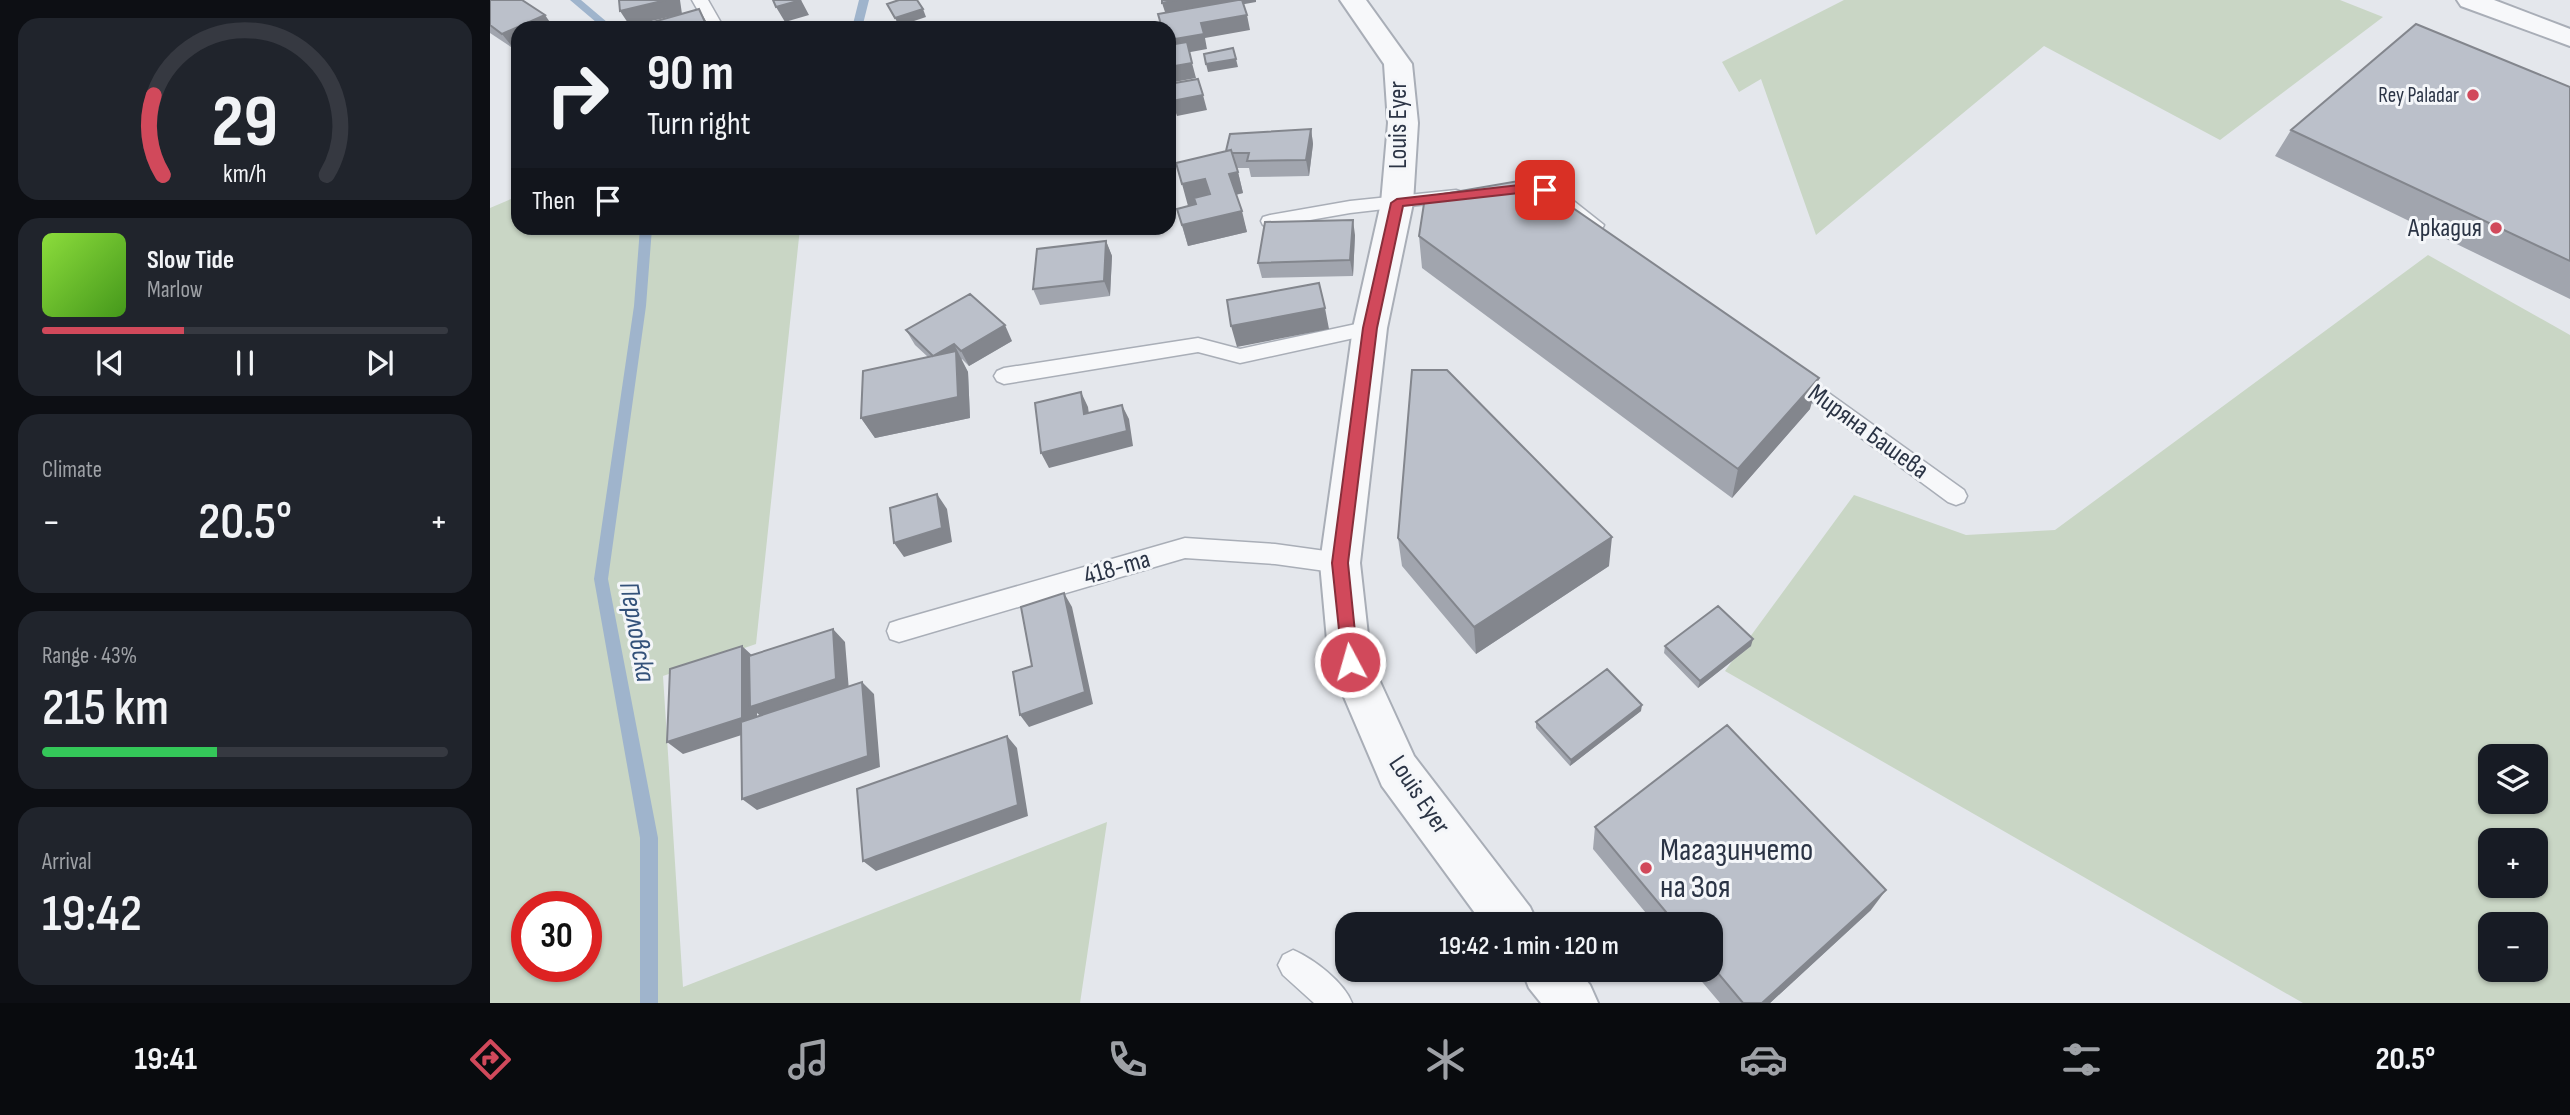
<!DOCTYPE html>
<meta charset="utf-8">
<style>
body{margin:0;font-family:"Sofia Sans Condensed",sans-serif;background:#20242c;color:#f1f3f6;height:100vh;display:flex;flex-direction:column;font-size:26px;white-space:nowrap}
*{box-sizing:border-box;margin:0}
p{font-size:23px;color:#9ea1a6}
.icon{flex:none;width:38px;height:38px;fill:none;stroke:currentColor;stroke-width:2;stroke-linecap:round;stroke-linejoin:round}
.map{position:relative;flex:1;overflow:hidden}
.panel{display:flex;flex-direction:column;gap:18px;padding:18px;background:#0d0f14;width:490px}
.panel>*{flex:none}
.guide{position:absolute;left:21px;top:21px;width:665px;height:214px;border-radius:21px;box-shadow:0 2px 5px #0004;background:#171b24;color:#f1f3f6;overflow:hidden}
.tools{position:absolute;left:1988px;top:744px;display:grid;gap:14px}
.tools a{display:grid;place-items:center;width:70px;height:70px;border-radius:14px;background:#171b24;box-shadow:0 2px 5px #0004;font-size:35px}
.speed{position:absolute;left:21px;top:891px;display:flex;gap:14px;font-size:35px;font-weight:700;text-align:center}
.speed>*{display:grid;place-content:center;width:91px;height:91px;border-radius:50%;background:#171b24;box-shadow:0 2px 5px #0004;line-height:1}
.speed .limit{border:10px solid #d22;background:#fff;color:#111}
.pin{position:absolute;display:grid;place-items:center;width:60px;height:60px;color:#fff;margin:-30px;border-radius:14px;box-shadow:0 4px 10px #0006}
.me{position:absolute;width:77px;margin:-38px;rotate:354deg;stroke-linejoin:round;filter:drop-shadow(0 0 5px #0008)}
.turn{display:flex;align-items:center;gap:24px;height:147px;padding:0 21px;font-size:32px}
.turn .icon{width:91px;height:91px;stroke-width:2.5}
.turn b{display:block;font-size:49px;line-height:60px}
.then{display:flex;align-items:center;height:66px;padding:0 21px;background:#0003;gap:14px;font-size:26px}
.big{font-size:52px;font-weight:600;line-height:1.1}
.panel .card{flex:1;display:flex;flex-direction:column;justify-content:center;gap:10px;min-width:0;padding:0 24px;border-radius:21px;background:#20242c}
.panel .dial{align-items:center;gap:0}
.dial svg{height:182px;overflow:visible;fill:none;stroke:#363941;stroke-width:7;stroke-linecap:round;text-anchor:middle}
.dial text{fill:#f1f3f6;stroke:none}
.song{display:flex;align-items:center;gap:21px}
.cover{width:84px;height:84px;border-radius:10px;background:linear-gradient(135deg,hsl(90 70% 55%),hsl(100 70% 35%))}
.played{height:7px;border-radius:4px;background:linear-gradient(90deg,#d1495b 35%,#363941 35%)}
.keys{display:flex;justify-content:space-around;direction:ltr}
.heat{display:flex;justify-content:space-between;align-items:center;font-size:38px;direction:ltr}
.charge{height:10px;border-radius:5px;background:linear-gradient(90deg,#34c759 43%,#363941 0)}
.trip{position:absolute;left:845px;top:912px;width:388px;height:70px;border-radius:21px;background:#171b24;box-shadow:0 2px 5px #0004;font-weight:600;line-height:70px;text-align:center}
.tab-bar{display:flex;height:112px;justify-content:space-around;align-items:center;background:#090b0e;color:#9ea1a6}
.tab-bar .icon{width:49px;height:49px}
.tab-bar .on{color:#d1495b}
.tab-bar b{font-size:32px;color:#f1f3f6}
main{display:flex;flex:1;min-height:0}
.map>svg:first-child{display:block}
.green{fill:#c9d6c5;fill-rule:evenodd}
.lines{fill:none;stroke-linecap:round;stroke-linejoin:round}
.stream{fill:#9fb4cc;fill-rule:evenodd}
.service-casing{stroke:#a9aeb7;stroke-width:3}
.minor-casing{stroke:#a9aeb7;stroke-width:4}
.service{fill:#f7f8fa;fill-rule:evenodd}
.minor{fill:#f7f8fa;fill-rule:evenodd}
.wall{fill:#a1a5ae}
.shaded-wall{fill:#83868d}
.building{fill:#bbc0ca;stroke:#83868d;stroke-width:2}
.route{fill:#d1495b;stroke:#882f3b;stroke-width:2}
.poi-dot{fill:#d1495b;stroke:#f4f6f9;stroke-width:2.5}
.labels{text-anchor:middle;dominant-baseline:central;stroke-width:6;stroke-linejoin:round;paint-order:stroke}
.far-poi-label{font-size:21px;fill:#2b3445;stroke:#f4f6f9;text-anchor:end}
.street-label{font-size:26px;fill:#2b3445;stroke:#f4f6f9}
.poi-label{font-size:26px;fill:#2b3445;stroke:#f4f6f9;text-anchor:end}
.water-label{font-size:28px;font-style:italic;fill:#34527a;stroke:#f4f6f9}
.near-poi-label{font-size:32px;fill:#2b3445;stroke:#f4f6f9;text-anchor:start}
</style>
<main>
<section class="panel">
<div class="card dial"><svg viewBox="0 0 100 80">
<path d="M14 69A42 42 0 1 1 86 69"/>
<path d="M14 69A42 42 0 0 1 10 34" stroke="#d1495b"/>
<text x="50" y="56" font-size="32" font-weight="700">29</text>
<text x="50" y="72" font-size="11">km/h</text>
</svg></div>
<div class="card">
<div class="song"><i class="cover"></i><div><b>Slow Tide</b><p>Marlow</p></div></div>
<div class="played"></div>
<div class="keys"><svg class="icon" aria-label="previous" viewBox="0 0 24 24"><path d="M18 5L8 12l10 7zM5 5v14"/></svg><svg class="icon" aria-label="pause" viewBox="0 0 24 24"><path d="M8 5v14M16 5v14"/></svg><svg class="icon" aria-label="next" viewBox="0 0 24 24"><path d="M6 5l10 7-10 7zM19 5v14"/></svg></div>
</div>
<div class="card"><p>Climate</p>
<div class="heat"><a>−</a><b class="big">20.5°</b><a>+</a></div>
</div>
<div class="card"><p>Range · 43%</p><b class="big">215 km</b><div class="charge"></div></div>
<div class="card"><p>Arrival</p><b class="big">19:42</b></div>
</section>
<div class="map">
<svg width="2080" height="1003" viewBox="0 0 2080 1003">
<rect width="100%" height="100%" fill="#e4e7ec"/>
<path class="green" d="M1354 0H1850L1893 17 1730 140 1554 46 1326 235 1271 79 1249 92 1232 62Z
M28 196V228H310L266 644 173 676 193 987 617 822 590 1003H0V208ZM37 906H96V966H37Z
M1938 255 2080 335V1003H1813L1235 671 1364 495 1476 535 1565 530ZM2000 756H2046V802H2000ZM2000 840H2046V886H2000ZM2000 924H2046V970H2000Z"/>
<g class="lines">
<path class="stream" d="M80 0H91L124 28H113Z
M369 0H379L372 28H362Z
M150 228H162L156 306 118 579 168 838V1003H150V838L104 579 144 306Z"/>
<defs>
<path id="service" d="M202 0H218L234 28H218Z
M1035 182 1071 191 1114 225 1112 229H1098L1058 199 1029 192 1026 188 1029 184Z
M966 190 972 192 975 196 972 200 860 213 780 227 773 225 771 221 773 217 780 215 860 201Z
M880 321 887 323 890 328 887 333 750 363 708 352 514 384 507 381 504 376 507 371 514 368 708 338 750 349Z
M1301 368 1308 371 1474 490 1477 496 1474 502 1466 505 1458 502 1294 381 1291 376 1294 371Z
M695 538 785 544 850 553 858 556 862 563 858 570 850 573 785 564 695 558 409 642 400 639 397 631 400 623 409 620Z
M803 950C824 959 854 982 862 1003H824L793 975 788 965 793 955Z"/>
<path id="minor" d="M850 0H876L922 64 928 123 923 203 897 328 870 563 881 662 924 756 1040 907 1048 924H993L892 786 839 662 830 563 863 328 891 203 898 123 894 64Z
M1967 0H2004L2080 29V46L1971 6Z
M1032 970H1088L1100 985 1108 1003H1051L1039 988Z"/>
</defs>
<use href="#service" class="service-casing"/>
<use href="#minor" class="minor-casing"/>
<use href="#service" class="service"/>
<use href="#minor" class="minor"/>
</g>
<path class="wall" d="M0 0 24 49 0 33Z
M2080 87V299L1785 156 1801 130Z
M821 129 823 144 819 176 761 177 759 168H747L753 193 746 195 757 232 698 246 687 209 702 205 736 151Z
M865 235 863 276 772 278 768 263Z
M929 236 1320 409 1242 498 932 268Z
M616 241 622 256 620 296 550 305 543 289Z
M416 330 522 341 479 366 472 359 471 360 478 372 480 418 385 438 371 418 438 357 425 345Z
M908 538 1119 566 986 654 912 566Z
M1175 646H1261L1208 688 1174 653Z
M1151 711 1080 766 1046 728V722Z
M1105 827 1381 910 1280 1003H1230L1202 970H1222V924H1165L1103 849Z"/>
<path class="shaded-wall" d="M176 0H190L192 14 140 26 130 11Z
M311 0 319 15 295 22 286 7Z
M687 0H766V2L677 18 672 3Z
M209 9 220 28H194Z
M433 9 436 17 409 26 405 18Z
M55 15 64 28H28V48L24 49 12 34Z
M757 15 760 30 715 38 717 49 679 56V40L711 23Z
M746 59 748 67 718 72 716 64Z
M702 63 706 78 679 83V67Z
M713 95 717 110 687 116 682 101Z
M821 129 823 144 819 176 816 160Z
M748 172 753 193 744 195 739 174Z
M715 179 721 201 698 206 692 184Z
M752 211 757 232 698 246 692 225Z
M863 220 865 235 863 276 860 260Z
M616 241 622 256 620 296 614 281Z
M835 308 839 329 747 347 741 326Z
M515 325 522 341 479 366 471 351Z
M464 344 478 372 480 418 385 438 371 418 443 356Z
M1329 378 1320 409 1242 498 1248 469Z
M591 392 598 407 601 429 594 414Z
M632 405 639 419 643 446 559 468 551 453Z
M447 494 457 509 462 542 414 557 404 543Z
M1122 537 1119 566 986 654 984 627Z
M574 593 582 607 603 704 539 727 530 715Z
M343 629 355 642 359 691 274 719 267 713V730L193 754 177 742 252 646 266 659Z
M1263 639 1261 646 1208 688 1210 681Z
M372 682 384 694 390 767 267 810 252 799Z
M1152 705 1151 711 1080 766 1081 760Z
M517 736 527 748 538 816 386 871 373 861Z
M1396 890 1381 910 1280 1003H1272Z"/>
<path class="building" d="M0 0H32L55 15 12 34 0 25Z
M129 0H176L130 11Z
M283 0H311L286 7Z
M409 0H427L433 9 405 18 397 4Z
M672 0H687L672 3Z
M748 0H752L757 15 711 23 714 34 679 40V28H672L668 14Z
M209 9 215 22 194 28H142Z
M1926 24 2080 87V261L1801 130Z
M697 42 702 63 679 67V45Z
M743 48 746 59 716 64 714 54Z
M708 79 713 95 682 101 679 84Z
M821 129 816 160 757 161 759 153H742L741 150 736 151 740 134Z
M741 150 748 172 739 174 752 211 692 225 687 209 706 204 704 198 720 194 715 179 692 184 686 163Z
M1041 179 1329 378 1248 469 929 236 935 197Z
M863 220 860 260 768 263 775 222Z
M616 241 614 281 543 289 547 249Z
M829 283 835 308 741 326 737 300Z
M480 294 515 325 471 351 464 344 443 356 416 330Z
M466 351 468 397 371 418 373 371Z
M922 370H957L1122 537 984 627 908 538Z
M591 392 594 414 632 405 637 431 551 453 545 403Z
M447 494 452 528 404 543 400 508Z
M574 593 595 692 530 715 523 672 542 666 531 607Z
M1228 606 1263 639 1210 681 1175 646Z
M343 629 346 679 260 707 259 656Z
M252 646V718L177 742 180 669Z
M1117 669 1152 705 1081 760 1046 722Z
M372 682 378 756 252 799 251 722Z
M1237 725 1396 890 1272 1003H1253L1222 966V924H1186L1105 827Z
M517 736 528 805 373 861 367 789Z"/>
<path class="route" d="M1039 184 1060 187 1062 190 1055 194 1039 192 913 206 887 328 858 563 868 662 866 668 860 670 853 668 842 563 873 328 901 203 907 199Z"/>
<g class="poi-dot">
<circle cx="1983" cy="95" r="7"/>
<circle cx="2006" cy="228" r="7"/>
<circle cx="1156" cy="868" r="7"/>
</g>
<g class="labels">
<g class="far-poi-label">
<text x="1969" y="95">Rey Paladar</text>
</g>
<g class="street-label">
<text transform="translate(908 125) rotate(-90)">Louis Eyer</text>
<text transform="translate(1378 432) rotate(36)">Миряна Башева</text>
<text transform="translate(627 568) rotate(-16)">418-та</text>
<text transform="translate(929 795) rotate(56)">Louis Eyer</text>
</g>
<g class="poi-label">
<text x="1992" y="228">Аркадия</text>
</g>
<g class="water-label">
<text transform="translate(147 632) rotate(80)">Перловска</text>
</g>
<g class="near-poi-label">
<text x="1170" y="850">Магазинчето<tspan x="1170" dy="37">на Зоя</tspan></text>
</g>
</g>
</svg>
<div class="tools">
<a><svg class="icon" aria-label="layers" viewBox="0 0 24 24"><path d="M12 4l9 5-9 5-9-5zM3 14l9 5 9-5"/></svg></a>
<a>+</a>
<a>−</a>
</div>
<div class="speed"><div class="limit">30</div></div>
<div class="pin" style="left:1055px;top:190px;background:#d93025"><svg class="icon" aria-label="arrive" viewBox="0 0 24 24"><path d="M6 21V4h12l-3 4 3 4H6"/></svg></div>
<svg class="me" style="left:860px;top:662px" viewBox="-20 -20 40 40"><circle r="17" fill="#d1495b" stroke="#fff" stroke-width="3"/><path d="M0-11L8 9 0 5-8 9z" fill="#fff"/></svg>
<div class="trip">19:42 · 1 min · 120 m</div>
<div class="guide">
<div class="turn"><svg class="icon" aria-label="right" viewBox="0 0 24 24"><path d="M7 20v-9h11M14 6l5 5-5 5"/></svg><div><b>90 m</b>Turn right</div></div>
<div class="then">Then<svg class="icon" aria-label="arrive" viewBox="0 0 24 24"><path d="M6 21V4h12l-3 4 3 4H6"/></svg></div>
</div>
</div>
</main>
<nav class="tab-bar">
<b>19:41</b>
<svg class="icon on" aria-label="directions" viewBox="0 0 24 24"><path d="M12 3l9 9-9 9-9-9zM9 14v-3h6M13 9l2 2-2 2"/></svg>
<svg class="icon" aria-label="music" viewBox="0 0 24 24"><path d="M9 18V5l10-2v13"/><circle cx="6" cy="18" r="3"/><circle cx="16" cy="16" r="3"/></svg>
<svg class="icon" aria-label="phone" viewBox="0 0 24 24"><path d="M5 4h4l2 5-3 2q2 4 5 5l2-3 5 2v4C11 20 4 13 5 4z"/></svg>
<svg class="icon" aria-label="climate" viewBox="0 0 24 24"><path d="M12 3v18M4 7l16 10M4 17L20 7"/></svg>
<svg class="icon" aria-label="car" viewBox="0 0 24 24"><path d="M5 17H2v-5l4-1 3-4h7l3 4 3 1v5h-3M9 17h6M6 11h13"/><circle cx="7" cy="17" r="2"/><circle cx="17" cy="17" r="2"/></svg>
<svg class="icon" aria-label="filters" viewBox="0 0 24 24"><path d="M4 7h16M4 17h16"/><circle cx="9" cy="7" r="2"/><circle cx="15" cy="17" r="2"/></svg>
<b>20.5°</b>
</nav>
